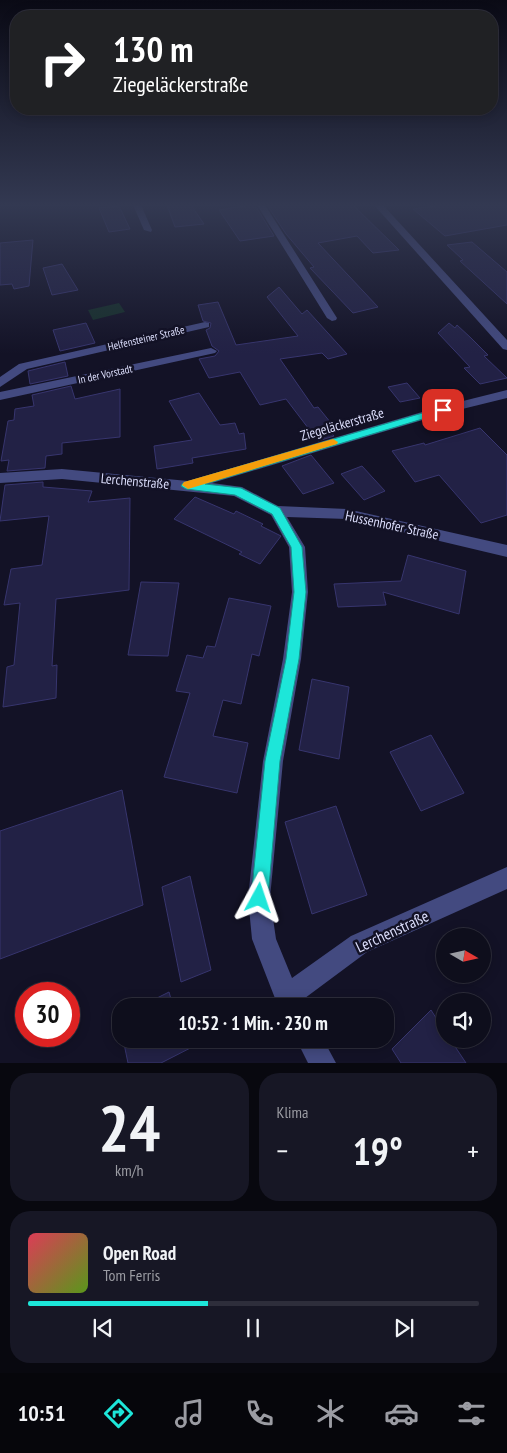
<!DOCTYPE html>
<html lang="de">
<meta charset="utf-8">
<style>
body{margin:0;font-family:"PT Sans Narrow",sans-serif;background:#171725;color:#f1f3f6;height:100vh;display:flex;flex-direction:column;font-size:19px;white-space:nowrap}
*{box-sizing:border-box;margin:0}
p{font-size:16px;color:#9b9ca3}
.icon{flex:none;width:28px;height:28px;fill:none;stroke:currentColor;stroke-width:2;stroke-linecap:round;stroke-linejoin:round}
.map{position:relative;height:1063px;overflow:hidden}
.panel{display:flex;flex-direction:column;gap:10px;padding:10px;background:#08080f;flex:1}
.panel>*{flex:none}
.hud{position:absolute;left:10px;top:10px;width:488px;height:105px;border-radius:20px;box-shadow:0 2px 12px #0003,0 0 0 1px #2e2e3b;background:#202124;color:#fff;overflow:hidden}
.needle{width:32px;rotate:99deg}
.controls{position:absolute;left:436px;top:928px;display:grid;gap:10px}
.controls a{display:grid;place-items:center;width:55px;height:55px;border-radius:50%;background:#0e0e1c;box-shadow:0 2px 12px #0003,0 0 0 1px #2e2e3b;font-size:25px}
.speed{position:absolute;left:15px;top:982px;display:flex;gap:10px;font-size:25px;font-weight:700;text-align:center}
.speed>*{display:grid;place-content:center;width:65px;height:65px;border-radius:50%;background:#0e0e1c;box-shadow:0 2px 12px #0003,0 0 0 1px #2e2e3b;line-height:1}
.speed .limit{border:8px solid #d22;background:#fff;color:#111}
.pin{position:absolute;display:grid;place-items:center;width:42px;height:42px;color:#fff;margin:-21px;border-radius:10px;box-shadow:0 2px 8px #0006}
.me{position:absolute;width:55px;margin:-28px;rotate:5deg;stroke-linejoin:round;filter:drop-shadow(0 0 4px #0008)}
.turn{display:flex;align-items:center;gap:18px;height:105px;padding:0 20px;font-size:22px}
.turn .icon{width:65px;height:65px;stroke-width:2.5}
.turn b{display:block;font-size:35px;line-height:42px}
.big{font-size:38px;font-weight:700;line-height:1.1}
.panel .tile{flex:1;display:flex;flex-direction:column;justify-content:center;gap:8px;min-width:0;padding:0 18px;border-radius:20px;background:#171725}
.panel .dial{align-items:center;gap:0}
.dial b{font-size:65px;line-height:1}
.song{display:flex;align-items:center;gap:15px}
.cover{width:60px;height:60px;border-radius:8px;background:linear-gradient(135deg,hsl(350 70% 55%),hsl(90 70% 35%))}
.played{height:5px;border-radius:2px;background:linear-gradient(90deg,#1de6d9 40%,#2e2e3b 40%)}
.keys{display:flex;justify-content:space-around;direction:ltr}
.heat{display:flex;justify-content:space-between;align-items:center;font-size:28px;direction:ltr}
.panel .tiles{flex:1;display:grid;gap:10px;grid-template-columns:1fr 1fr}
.tile:last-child{grid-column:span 2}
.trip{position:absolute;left:112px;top:998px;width:282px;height:50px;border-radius:20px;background:#0e0e1c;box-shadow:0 2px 12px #0003,0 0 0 1px #2e2e3b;font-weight:700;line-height:50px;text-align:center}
.tabs{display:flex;height:80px;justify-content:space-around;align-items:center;background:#06060b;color:#9b9ca3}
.tabs .icon{width:35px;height:35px}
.tabs .current{color:#1de6d9}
.tabs b{font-size:22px;color:#f1f3f6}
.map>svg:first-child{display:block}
.green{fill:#162f2a}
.building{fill:#222145;stroke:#37356e}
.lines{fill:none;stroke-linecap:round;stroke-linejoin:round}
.minor{fill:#434a80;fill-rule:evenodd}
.route{fill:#1de6d9;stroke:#13968d}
.slow{fill:#f59e0b}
.labels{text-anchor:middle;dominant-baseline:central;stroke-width:5;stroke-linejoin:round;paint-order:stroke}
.far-street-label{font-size:11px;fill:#dbddfb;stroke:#131226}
.street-label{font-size:14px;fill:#dbddfb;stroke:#131226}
.near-street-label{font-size:16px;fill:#dbddfb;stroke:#131226}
</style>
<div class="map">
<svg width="507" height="1063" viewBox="0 0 507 1063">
<rect width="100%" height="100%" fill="#131226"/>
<path class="green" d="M119 303 125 312 93 320 88 310Z"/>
<path class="building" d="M167 205H191L204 224 175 227Z
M250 205H255L274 236 240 241 219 210Z
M267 205H353L399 250 373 253 357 236 318 243 378 307 353 313 310 268 314 267 286 234Z
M442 205H507V225L445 236 413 209Z
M119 206 130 229 109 232 99 208Z
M33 240 29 286 14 289 12 284 0 285V243Z
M472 242 507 272V304L460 261 463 260 447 245Z
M62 264 78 290 52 295 43 268Z
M279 287 302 314 307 310 347 354 328 359 322 353 280 359 314 408 318 407 335 428 329 430 334 436 318 441 286 399 260 405 240 372 209 378 199 359 215 356 219 351 212 346 206 330 210 328 211 323 203 321 198 305 218 302 236 345 298 336 267 297Z
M86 323 95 343 60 351 53 330Z
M449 323 455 328 457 325 471 338 488 355 484 356 507 378 480 384 464 368 470 367 438 333Z
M65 362 68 376 30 384 28 371Z
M407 383 420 398 400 402 388 387Z
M71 386 75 399 120 389V437L62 443V454L46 456 45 468 7 471 9 460 1 461 8 421 14 420 15 409 34 406 32 395Z
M199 393 220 425 235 423 239 434 244 433 246 449 192 458 193 463 157 469 154 446 192 440 169 401Z
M480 428 507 455V515L481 523 439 475 415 482 392 451 424 443 425 445Z
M311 455 334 483 303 494 282 466Z
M362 466 385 491 364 500 341 474Z
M43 482V487L92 491 88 502 130 498 129 590 56 599 52 666 57 665 56 698 3 707 7 667 14 665 20 603 4 605 11 569 42 565 49 516 0 521 5 485Z
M195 497 234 514 236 511 263 524 261 526 281 536 260 564 239 554 242 552 174 519Z
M408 555 466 571 459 614 383 592 386 605 338 607 334 584 401 581Z
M141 582 179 583 168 656 128 655Z
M229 598 271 606 259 656 252 654 241 704 223 700 213 736 248 743 237 793 164 777 190 693 176 691 187 655 203 658 207 646 215 647Z
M312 679 349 687 339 759 299 750Z
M431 735 464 793 421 811 390 752Z
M122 790 143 905 0 959V831Z
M336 806 367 895 312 914 285 822Z
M190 876 211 970 181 982 162 887Z
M169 992 173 1006H141Z
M431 1010 445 1032V1039H450L466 1063H401L392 1049Z
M123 1039H208L161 1063H128Z"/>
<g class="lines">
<path class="minor" d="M133 205H141L152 230 151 232 144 230Z
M257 205H265L337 318 336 320 332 321 327 318Z
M374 205H383L507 340V350L503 349Z
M205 322 209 323V327L27 369 0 387V377L19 364Z
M211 348 217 351 215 353 0 400V392Z
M507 390V398L446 413 212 483 242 487 278 506 347 509 507 545V557L347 519 287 517 305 547 308 592 301 659 283 761 270 898 276 939 292 978 351 936 507 867V889L367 952 301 1001 303 1006H278L252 939 248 898 263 761 283 659 292 592 289 547 271 515 234 496 62 479 0 483V473L62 469 188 481 439 407Z
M296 1039H323L336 1063H308Z"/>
</g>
<linearGradient id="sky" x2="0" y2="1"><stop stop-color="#0a0a15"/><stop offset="0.58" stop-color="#333952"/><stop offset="1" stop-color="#333952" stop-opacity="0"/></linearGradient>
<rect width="507" height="354" fill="url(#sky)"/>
<path class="route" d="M443 407 446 408V412L205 484 241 488 280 508 302 547 306 592 299 659 280 761 268 898 265 904 259 907 253 904 251 898 265 761 286 659 294 592 291 547 272 514 235 495 186 489 181 486 183 483Z"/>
<path class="slow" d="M333 439 338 442 337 444 188 489 182 485 184 482Z"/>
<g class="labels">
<g class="far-street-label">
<text transform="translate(146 338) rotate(-13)">Helfensteiner Straße</text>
<text transform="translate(105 374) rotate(-12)">In der Vorstadt</text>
</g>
<g class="street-label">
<text transform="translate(342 424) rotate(-16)">Ziegeläckerstraße</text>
<text transform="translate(135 481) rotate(5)">Lerchenstraße</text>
<text transform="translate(392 525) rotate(12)">Hussenhofer Straße</text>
</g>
<g class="near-street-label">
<text transform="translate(392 931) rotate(-25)">Lerchenstraße</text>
</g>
</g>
</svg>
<div class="controls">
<a><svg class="needle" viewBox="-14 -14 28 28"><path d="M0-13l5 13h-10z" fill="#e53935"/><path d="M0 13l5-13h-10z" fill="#9b9ca3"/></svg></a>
<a><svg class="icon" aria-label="sound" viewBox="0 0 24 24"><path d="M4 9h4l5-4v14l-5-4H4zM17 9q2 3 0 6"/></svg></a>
</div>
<div class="speed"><div class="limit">30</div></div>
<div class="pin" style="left:443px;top:410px;background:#d93025"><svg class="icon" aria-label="arrive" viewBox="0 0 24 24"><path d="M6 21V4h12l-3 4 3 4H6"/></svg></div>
<svg class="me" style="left:259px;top:898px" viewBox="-20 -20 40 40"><path d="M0-17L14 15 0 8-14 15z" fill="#1de6d9" stroke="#fff" stroke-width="4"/></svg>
<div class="trip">10:52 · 1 Min. · 230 m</div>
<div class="hud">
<div class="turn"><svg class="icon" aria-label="right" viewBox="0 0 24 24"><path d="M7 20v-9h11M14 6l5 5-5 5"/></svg><div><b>130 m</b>Ziegeläckerstraße</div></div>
</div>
</div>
<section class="panel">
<div class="tiles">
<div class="tile dial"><b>24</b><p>km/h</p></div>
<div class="tile"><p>Klima</p>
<div class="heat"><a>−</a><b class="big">19°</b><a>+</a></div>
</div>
<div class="tile">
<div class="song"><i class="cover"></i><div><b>Open Road</b><p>Tom Ferris</p></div></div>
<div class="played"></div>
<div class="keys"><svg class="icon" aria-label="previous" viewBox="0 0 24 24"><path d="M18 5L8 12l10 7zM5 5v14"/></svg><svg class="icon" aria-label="pause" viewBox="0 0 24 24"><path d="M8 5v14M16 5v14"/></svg><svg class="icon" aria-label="next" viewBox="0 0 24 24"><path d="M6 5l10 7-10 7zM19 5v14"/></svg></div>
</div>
</div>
</section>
<nav class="tabs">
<b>10:51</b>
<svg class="icon current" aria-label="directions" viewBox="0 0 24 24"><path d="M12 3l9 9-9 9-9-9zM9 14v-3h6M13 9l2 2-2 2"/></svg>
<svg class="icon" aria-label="music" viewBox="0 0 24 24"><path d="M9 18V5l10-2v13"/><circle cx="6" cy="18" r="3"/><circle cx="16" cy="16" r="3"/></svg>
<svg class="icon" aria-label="phone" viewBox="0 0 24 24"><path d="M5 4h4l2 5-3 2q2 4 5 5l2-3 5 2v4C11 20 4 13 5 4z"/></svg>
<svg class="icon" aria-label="climate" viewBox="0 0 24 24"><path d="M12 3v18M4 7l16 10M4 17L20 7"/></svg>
<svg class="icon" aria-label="car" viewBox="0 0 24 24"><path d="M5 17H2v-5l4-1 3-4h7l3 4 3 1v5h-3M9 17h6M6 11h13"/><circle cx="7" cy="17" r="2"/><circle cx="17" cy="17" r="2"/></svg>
<svg class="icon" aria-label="filters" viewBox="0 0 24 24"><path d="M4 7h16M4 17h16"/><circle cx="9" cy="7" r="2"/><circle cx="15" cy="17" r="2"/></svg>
</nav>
